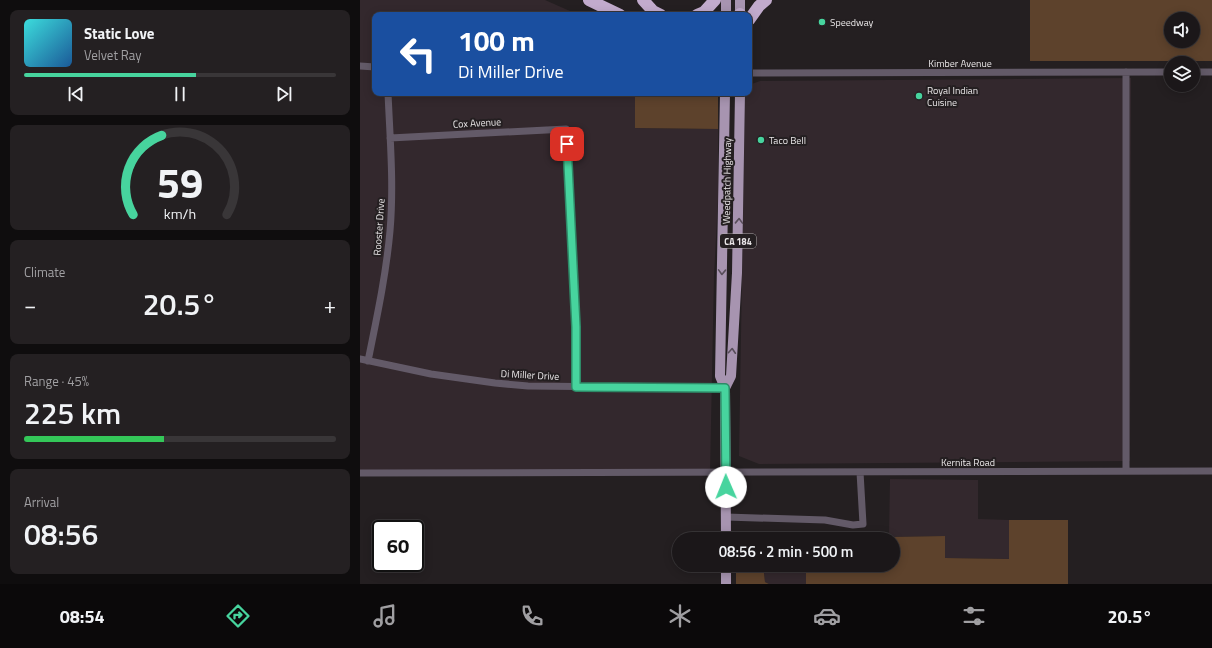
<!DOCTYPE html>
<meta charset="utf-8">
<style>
body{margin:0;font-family:"Titillium Web",sans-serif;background:#242022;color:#f1f3f6;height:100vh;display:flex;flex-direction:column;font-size:15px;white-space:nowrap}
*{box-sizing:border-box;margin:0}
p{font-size:13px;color:#a09fa2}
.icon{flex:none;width:22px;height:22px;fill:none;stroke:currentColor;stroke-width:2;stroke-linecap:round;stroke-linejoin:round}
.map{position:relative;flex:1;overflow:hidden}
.sheet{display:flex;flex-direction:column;gap:10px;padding:10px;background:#0f0d0e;width:360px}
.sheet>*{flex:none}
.guide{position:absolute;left:12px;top:12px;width:380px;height:84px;border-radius:8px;box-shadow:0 2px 10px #0003,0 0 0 1px #393638;background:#1a4fa0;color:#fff;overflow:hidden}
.tools{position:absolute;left:804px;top:12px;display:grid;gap:8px}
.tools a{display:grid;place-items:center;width:36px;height:36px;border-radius:50%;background:#1b1719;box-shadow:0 2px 10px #0003,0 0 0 1px #393638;font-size:20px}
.speed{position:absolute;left:12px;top:520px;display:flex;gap:8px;font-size:20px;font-weight:700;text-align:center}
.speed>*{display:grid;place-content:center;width:52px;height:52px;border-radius:50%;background:#1b1719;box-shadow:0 2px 10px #0003,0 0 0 1px #393638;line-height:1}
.speed .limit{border:2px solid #111;border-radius:6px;background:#fff;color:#111}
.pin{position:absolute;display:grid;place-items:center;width:34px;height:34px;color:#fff;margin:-17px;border-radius:8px;box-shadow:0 2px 6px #0006}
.me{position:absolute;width:44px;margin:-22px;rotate:359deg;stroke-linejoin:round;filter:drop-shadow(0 0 3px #0008)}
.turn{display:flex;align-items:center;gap:14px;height:84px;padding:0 20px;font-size:18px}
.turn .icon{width:52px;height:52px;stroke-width:2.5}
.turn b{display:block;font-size:28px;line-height:34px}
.big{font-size:30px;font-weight:600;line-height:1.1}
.sheet .card{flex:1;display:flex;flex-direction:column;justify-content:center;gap:6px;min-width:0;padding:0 14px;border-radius:8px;background:#242022}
.sheet .dial{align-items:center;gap:0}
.dial svg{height:104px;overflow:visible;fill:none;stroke:#393638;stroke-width:7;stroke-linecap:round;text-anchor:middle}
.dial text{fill:#f1f3f6;stroke:none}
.song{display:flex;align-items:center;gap:12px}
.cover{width:48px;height:48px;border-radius:6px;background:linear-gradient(135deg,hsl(180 70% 55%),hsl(210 70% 35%))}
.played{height:4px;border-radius:2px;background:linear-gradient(90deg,#47d49e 55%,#393638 55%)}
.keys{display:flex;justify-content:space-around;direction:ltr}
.heat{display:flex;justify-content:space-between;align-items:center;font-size:22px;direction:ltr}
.charge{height:6px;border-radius:3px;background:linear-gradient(90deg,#34c759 45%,#393638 0)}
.trip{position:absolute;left:312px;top:532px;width:228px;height:40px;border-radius:20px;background:#1b1719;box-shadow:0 2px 10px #0003,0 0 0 1px #393638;font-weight:600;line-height:40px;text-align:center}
.tabs{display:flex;height:64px;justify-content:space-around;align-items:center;background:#0b090a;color:#a09fa2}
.tabs .icon{width:28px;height:28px}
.tabs .selected{color:#47d49e}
.tabs b{font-size:18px;color:#f1f3f6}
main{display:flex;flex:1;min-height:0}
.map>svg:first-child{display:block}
.built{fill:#33282d}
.green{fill:#5d422c;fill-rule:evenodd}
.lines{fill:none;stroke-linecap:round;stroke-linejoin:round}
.street{stroke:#635a68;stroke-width:7}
.primary{stroke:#a794b0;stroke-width:10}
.highway{stroke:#c2abcd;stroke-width:12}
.oneway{stroke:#584e5a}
.route-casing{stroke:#2e8a67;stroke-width:10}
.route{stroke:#47d49e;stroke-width:7}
.poi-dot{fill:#47d49e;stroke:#241f21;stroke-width:1.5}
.labels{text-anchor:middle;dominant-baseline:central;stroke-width:4;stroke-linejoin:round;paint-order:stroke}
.shield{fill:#241f21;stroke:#afabac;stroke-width:1}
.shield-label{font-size:9px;font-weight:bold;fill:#eae7e8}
.poi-label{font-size:10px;fill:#eae7e8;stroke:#241f21;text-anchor:start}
.street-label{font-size:10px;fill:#eae7e8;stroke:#241f21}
</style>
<main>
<section class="sheet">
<div class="card">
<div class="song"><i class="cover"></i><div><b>Static Love</b><p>Velvet Ray</p></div></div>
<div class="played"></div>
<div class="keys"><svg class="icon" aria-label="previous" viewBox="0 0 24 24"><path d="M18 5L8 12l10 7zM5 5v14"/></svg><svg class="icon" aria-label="pause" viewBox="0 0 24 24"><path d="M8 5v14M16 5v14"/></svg><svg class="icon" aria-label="next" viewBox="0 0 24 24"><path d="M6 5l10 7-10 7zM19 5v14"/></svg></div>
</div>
<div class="card dial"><svg viewBox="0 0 100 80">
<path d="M14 69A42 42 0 1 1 86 69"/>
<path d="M14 69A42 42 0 0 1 36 8" stroke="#47d49e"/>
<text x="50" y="56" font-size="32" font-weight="700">59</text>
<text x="50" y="72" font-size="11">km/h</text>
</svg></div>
<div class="card"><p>Climate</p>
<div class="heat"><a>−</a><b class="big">20.5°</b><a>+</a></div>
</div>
<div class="card"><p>Range · 45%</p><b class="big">225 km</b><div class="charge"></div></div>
<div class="card"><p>Arrival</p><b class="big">08:56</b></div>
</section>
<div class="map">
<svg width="852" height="584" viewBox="0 0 852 584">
<rect width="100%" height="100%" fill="#241f21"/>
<path class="built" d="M0 0H185L219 15H15V93H275V128L358 129V200L354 276 350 473 0 474Z
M771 78 770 461 399 464 379 456 385 93H389V85L400 81Z
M530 479 618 480V519L649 520V559L585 558V536L529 537Z
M403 565H446V584H409L405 582Z"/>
<path class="green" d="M670 0H852V61H670ZM811 19H833V41H811Z
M275 93H358V129L275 128Z
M649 520H708V584H446V565H533V539H524L529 537 585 536V558L649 559Z
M376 565H403L405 582 409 584H376Z"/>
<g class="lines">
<path class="street" d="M0 66 15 67
M833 72H852
M389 73 811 72
M30 138 206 129 216 327V387
M0 359 71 374 135 383 168 386 365 388
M8 361C17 317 26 275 30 231 34 185 30 139 28 93
M766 471V72
M0 473 852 471
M366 517 465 520 493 525 503 524 500 472"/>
<path class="primary" d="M366 0V15
M380 0V15
M365 93 360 376 365 388 366 539
M365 388 371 376 377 273 380 93
M366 584V565"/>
<path class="highway" d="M229 0 260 15
M283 0 293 11 301 15
M337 15 344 12 355 0
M379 15 380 14
M389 20 399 6 406 0"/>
</g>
<defs><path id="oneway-chevron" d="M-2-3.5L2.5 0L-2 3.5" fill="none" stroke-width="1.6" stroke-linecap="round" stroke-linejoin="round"/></defs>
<g class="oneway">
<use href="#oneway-chevron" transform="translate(379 221) rotate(-88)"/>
<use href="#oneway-chevron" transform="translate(362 272) rotate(92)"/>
<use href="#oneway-chevron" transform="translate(372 351) rotate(-86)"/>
</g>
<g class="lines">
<defs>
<path id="route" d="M207 144 216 327V387L365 388 366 487"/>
</defs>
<use href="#route" class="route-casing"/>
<use href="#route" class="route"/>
</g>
<g class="poi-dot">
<circle cx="462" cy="22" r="4"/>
<circle cx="559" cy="96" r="4"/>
<circle cx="401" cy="140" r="4"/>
</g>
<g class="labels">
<rect class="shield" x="360" y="234" width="36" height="14" rx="3"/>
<g class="shield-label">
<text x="378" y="241">CA 184</text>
</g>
<g class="poi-label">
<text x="470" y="22">Speedway</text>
<text x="567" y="90">Royal Indian<tspan x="567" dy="12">Cuisine</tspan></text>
<text x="409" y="140">Taco Bell</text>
</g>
<g class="street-label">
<text x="600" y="63">Kimber Avenue</text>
<text transform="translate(117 123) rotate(-3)">Cox Avenue</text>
<text transform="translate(367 181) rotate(-89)">Weedpatch Highway</text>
<text transform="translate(19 227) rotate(-86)">Rooster Drive</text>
<text transform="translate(170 375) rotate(3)">Di Miller Drive</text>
<text x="608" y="462">Kernita Road</text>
</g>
</g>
</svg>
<div class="tools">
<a><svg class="icon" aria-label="sound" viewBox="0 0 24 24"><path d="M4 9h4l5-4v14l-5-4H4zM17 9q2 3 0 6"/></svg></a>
<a><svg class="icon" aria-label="layers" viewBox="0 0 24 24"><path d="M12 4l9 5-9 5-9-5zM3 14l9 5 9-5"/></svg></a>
</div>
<div class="speed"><div class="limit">60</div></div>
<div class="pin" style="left:207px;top:144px;background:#d93025"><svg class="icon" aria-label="arrive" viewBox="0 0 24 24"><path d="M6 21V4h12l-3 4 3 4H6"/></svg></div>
<svg class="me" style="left:366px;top:487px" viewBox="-20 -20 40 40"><circle r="19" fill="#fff"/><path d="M0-13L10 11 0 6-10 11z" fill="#47d49e"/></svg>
<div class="trip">08:56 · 2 min · 500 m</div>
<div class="guide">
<div class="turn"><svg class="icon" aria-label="left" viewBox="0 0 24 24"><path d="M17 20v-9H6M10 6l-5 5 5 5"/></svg><div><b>100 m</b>Di Miller Drive</div></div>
</div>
</div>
</main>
<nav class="tabs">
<b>08:54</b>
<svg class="icon selected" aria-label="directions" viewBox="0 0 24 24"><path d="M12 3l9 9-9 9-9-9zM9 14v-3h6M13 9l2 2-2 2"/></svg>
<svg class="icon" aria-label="music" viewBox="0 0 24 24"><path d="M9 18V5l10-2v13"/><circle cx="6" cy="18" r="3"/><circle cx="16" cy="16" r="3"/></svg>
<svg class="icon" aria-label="phone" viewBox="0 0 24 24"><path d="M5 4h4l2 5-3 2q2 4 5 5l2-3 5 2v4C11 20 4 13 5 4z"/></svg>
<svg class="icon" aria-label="climate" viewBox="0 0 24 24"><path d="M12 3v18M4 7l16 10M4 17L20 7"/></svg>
<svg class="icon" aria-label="car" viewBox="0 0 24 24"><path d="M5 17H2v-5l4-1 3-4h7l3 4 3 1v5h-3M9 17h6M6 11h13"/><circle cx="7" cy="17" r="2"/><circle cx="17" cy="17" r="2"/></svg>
<svg class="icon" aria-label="filters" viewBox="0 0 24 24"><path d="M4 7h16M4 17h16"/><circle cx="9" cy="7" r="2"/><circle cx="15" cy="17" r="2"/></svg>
<b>20.5°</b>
</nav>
